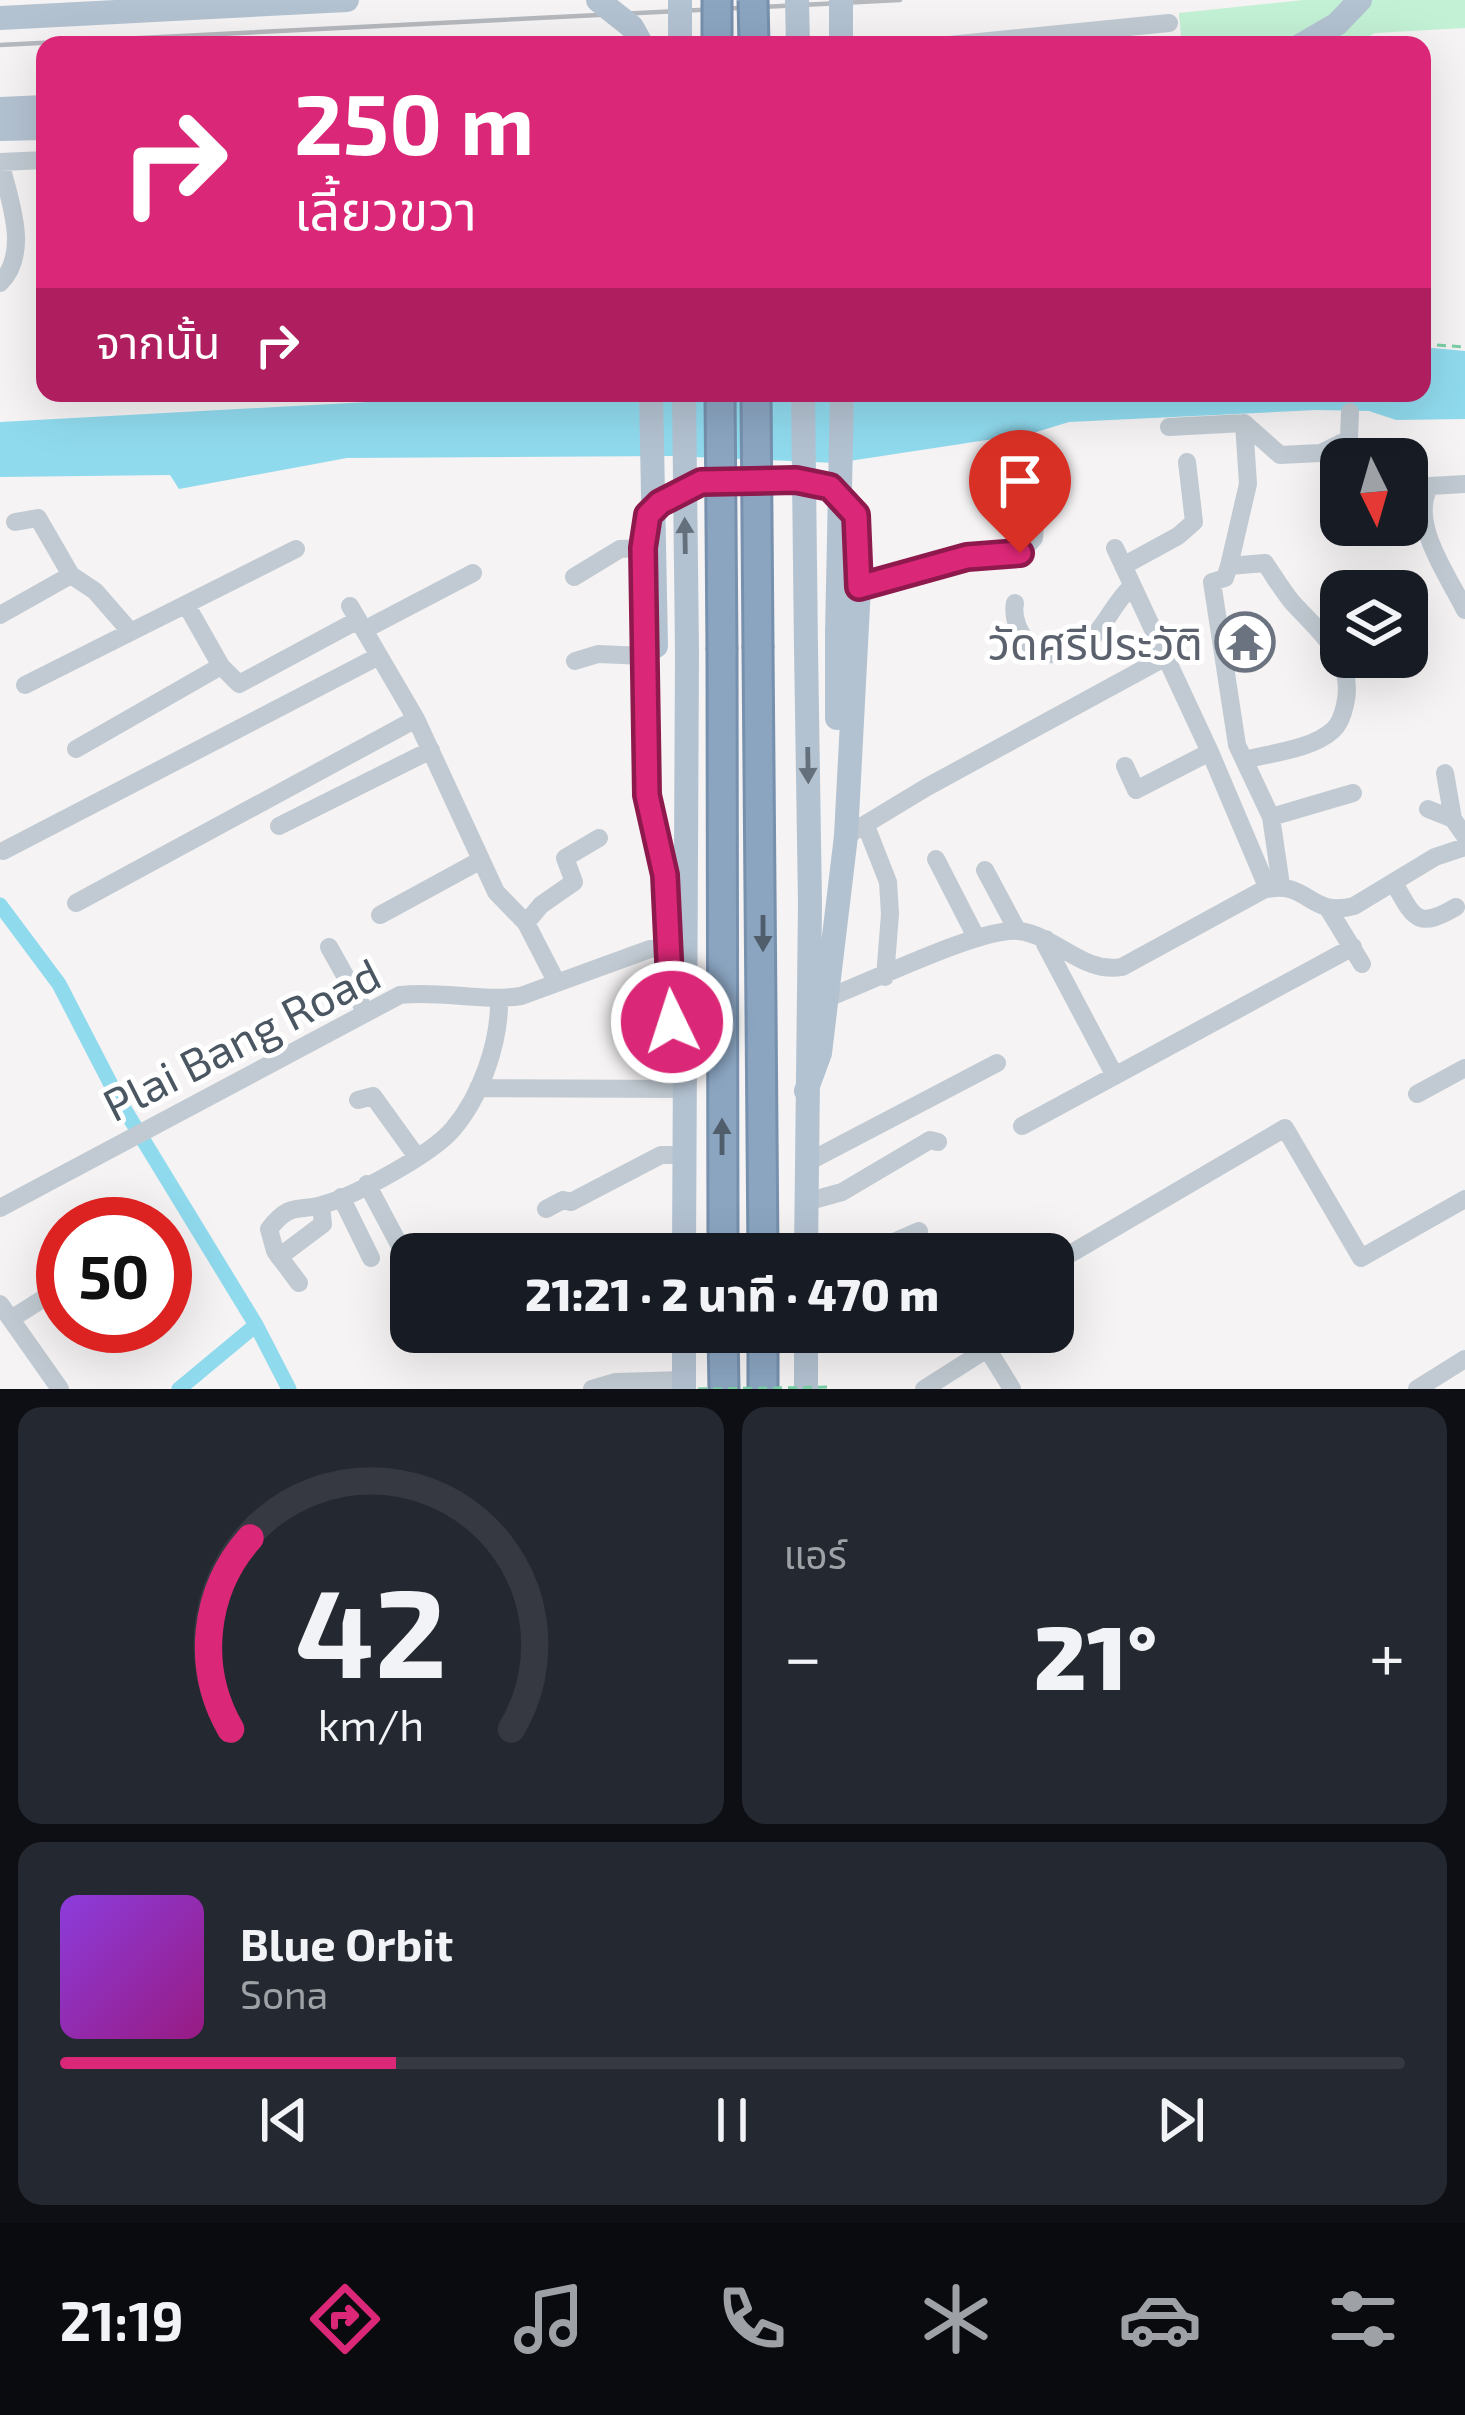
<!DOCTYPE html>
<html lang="th">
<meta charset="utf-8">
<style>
body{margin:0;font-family:"Exo 2","Noto Sans Thai",sans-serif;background:#242831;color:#f1f3f6;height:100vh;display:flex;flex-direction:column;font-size:45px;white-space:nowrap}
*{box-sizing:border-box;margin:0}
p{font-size:39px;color:#9ea1a6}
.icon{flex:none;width:66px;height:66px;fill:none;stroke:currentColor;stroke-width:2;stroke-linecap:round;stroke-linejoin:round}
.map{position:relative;height:1389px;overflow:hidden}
.details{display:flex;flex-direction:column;gap:18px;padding:18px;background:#0d0f14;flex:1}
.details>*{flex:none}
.banner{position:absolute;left:36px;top:36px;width:1395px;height:366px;border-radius:24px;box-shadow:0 12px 48px #0002;background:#db2777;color:#fff;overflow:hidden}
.needle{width:78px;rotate:175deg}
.controls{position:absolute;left:1320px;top:438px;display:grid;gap:24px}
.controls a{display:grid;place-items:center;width:108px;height:108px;border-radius:24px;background:#171b24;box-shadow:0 12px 48px #0002;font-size:60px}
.speed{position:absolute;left:36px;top:1197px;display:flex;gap:24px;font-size:60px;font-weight:700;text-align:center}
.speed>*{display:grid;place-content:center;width:156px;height:156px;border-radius:50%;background:#171b24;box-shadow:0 12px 48px #0002;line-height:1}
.speed .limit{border:18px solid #d22;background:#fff;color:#111}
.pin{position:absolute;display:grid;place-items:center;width:102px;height:102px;color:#fff;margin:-123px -51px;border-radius:50% 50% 50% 0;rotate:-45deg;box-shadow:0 0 12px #0007}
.pin .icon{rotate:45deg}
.me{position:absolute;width:132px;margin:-66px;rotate:356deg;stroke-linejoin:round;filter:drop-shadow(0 0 9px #0008)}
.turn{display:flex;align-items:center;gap:42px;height:252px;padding:0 60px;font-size:54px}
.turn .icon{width:156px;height:156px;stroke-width:2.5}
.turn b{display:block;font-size:84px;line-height:102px}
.then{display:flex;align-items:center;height:114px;padding:0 60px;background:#0003;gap:24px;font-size:45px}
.big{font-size:90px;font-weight:800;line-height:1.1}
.details .widget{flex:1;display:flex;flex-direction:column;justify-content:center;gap:18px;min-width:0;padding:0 42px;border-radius:24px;background:#242831}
.details .dial{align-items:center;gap:0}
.dial svg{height:312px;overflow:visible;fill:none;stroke:#363941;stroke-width:7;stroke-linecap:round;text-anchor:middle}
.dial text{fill:#f1f3f6;stroke:none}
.song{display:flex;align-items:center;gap:36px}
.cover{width:144px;height:144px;border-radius:18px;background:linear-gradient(135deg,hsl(270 70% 55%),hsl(310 70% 35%))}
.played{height:12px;border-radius:6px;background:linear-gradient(90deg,#db2777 25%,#363941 25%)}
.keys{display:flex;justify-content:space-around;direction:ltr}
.heat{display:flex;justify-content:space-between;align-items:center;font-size:66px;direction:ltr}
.details .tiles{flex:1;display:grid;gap:18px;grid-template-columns:1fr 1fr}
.widget:last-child{grid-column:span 2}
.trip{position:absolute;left:390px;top:1233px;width:684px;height:120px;border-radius:24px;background:#171b24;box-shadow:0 12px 48px #0002;font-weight:800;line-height:120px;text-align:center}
.tab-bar{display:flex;height:192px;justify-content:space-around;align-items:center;background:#090b0e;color:#9ea1a6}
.tab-bar .icon{width:84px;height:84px}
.tab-bar .current{color:#db2777}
.tab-bar b{font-size:54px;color:#f1f3f6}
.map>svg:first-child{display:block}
.green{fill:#c3f1d5}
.water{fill:#90daee}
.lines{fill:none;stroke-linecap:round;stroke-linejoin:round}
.canal{stroke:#90daee;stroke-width:15}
.highway-casing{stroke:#7690ad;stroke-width:33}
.path{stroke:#7ad0a6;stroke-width:3;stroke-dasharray:9 6;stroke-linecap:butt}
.minor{stroke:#c1cad2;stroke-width:18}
.major{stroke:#b3c2d1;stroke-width:24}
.highway{stroke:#8ba5c1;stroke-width:27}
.rail{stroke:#b5b8bd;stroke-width:4.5}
.highway-bridge-casing{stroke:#7690ad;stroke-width:33;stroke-linecap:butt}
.path-bridge{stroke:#7ad0a6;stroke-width:3;stroke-dasharray:9 6;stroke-linecap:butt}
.major-bridge{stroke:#b3c2d1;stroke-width:24}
.highway-bridge{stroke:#8ba5c1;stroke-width:27}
.oneway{fill:#64717d}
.oneway2{fill:#505e6b}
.route-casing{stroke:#8e194d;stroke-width:30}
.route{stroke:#db2777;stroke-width:21}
.labels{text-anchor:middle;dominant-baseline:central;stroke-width:10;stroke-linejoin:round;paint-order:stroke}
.worship-label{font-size:45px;fill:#5b616d;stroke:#fff;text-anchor:end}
.street-label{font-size:45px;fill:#4a5661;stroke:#fff}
</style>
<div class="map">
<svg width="1465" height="1389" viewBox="0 0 1465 1389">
<rect width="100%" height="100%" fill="#f5f3f3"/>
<path class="green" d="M1304 0H1465V28L1375 33 1353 45H1022L1181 36 1179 13Z"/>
<path class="water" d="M1422 347 1465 351V419L1396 420 1369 411 1316 410 1069 422 1033 433 836 463 671 456 347 458 179 489 170 475 0 477V422L532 393H1422Z"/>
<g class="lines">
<path class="canal" d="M0 905 59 984 120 1102 256 1325 289 1389
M179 1389 256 1325"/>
<defs>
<path id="highway" d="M758 648 763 1254
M722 650 723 1254
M723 1332 724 1389
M763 1332V1389"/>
</defs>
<use href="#highway" class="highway-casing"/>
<path class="path" d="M1422 344 1465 347"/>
<path class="minor" d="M949 45 1169 23
M0 162C9 198 31 253 0 283
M0 162 45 160
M1244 423 1248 484 1229 566 1225 578 1212 582 1237 745 1271 817 1281 885
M1169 427 1244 423 1280 455 1321 453 1349 439 1350 412
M1465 484 1430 486C1408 522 1449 577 1465 610
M15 522 38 518 71 575 95 591 129 630
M1115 548 1210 752 1268 889
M1123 566 1178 536 1194 522 1187 462
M1229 566 1265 563C1274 576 1282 590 1292 602 1319 632 1356 659 1345 705 1343 714 1340 724 1333 730 1313 749 1271 753 1244 760
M574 577 620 549 643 548
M859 587 967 557 1020 553 1034 538 1035 521
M1015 603C1012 619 1020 635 1031 646 1039 654 1046 655 1057 654 1100 650 1105 611 1131 587
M187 606 221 666 239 684 358 620
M350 606 416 719 496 892 526 923 557 983
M0 615 71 575
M364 630 473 573
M575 661 598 654 644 656
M25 685 296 549
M76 749 221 666
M1125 766 1136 790 1210 752
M1445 773 1453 819
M1428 809 1453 819 1465 836
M1271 817 1353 793
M279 826 431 750
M866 826 888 882 890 914 885 977
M846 836 927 787 1164 658
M3 851 379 656
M936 859 976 937
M985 870 1017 930
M1394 883C1414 918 1417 930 1456 907
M76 903 416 719
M1329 910 1362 964
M380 915 481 860
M526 923 541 905 574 882 565 858 599 838
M1046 939 1045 944 1115 1076
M329 947 366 1013
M827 998C868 983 983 926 1019 931 1057 936 1083 974 1122 967L1263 890C1309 878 1307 918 1354 906L1435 857 1465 847
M478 1088 685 1089
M1417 1094 1465 1068
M358 1100 373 1096 417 1157
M1022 1126 1353 947
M806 1163 997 1063
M367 1184 411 1267
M341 1197 371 1258
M806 1202 842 1192 930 1140 938 1142
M0 1208 400 995C441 990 481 1002 521 996L650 949 667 948
M546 1209 563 1200 571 1202 661 1155H684
M866 1254 919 1231
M952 1254 959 1250
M279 1257 323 1224 321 1206
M1053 1264 1285 1128 1361 1258 1465 1199
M299 1283 275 1251 269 1229C292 1200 298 1213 325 1204 356 1195 432 1154 453 1129 481 1096 500 1042 499 999
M0 1304 60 1389
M11 1319 63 1286
M977 1332 1012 1389
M592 1389 616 1382 684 1380
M924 1389 987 1349
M1417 1389 1465 1359"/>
<path class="major" d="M0 18 347 0
M1301 45 1337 24 1360 0
M0 109 45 107
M0 129 45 128
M647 521C654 503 679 489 698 484 720 477 812 476 830 488 840 493 849 507 856 515L859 587 846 836 820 1053 806 1091
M643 592 647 795 665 875
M837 718V634
M665 864 670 991
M684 1254 687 653
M806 1254 810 903 806 648
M684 1389V1332
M806 1389V1332"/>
<use href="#highway" class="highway"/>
<path class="rail" d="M0 45 900 0"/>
<defs>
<path id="highway-bridge" d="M717 0V45
M753 0 754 45
M720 393 722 650
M756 393 758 648"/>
</defs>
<use href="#highway-bridge" class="highway-bridge-casing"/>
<path class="path-bridge" d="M698 1389 832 1387"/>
<path class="major-bridge" d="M598 0 632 27 642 45
M680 0V45
M797 0 798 45
M841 0V45
M651 393 656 646
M684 393 687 653
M803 393 806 648
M837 634 842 393"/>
<use href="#highway-bridge" class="highway-bridge"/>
</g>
<defs><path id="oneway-solid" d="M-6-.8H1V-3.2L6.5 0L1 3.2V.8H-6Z" transform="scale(3)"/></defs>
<g class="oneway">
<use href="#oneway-solid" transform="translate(685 536) rotate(-91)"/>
<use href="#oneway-solid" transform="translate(808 765) rotate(89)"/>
</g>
<g class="oneway2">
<use href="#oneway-solid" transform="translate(763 933) rotate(90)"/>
<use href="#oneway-solid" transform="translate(722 1137) rotate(-90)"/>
</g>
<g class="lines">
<defs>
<path id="route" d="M672 1022 665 875 647 795 643 548 648 515 660 503 701 482 796 480 830 487 856 515 859 587 967 557 1020 553"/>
</defs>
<use href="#route" class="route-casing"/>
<use href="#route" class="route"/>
</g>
<defs>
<symbol id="temple-ring" viewBox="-11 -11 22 22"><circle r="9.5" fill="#fff" stroke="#6b7280" stroke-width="1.5"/><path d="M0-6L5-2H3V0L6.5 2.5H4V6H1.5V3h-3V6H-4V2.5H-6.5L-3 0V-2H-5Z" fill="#6b7280"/></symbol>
</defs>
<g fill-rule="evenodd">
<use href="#temple-ring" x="1212" y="609" width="66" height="66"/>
</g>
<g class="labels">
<g class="worship-label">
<text x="1203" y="642">วัดศรีประวัติ</text>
</g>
<g class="street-label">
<text transform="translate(241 1038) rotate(-27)">Plai Bang Road</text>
</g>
</g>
</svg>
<div class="controls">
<a><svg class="needle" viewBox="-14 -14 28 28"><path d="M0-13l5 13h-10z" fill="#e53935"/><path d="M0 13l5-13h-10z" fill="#9ea1a6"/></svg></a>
<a><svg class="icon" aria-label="layers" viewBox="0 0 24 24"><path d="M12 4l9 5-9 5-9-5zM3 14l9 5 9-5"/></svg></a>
</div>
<div class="speed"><div class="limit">50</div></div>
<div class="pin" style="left:1020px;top:553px;background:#d93025"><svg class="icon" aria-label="arrive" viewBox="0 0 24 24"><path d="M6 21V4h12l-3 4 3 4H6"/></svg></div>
<svg class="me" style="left:672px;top:1022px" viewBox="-20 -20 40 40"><circle r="17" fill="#db2777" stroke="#fff" stroke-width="3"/><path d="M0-11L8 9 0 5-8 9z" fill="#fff"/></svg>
<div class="trip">21:21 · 2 นาที · 470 m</div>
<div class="banner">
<div class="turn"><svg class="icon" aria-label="right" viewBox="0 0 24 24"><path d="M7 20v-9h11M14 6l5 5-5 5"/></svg><div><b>250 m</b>เลี้ยวขวา</div></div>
<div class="then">จากนั้น<svg class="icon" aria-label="right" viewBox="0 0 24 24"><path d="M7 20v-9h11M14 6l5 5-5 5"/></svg></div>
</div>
</div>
<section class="details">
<div class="tiles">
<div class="widget dial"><svg viewBox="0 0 100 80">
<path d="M14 69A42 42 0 1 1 86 69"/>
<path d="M14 69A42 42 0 0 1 19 20" stroke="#db2777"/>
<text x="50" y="56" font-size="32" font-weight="700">42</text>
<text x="50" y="72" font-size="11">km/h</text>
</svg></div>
<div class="widget"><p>แอร์</p>
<div class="heat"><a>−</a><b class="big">21°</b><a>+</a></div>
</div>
<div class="widget">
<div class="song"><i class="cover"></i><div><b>Blue Orbit</b><p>Sona</p></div></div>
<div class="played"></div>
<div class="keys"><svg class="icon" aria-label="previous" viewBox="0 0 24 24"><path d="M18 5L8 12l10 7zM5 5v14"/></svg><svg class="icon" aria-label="pause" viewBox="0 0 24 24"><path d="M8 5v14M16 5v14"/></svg><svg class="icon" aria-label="next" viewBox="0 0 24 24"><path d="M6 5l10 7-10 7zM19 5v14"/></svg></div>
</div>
</div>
</section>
<nav class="tab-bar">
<b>21:19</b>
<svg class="icon current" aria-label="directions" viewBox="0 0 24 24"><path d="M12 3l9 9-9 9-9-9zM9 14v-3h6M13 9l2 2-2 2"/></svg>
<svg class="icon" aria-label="music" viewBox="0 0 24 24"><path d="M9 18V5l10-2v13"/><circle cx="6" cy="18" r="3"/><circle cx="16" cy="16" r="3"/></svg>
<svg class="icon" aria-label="phone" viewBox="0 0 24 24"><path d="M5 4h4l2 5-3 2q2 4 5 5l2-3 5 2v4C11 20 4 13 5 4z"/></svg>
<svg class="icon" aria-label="climate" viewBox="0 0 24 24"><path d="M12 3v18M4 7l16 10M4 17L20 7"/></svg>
<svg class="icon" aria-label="car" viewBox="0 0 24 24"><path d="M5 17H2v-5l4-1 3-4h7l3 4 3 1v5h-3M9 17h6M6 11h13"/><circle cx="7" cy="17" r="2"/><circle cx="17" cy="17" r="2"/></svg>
<svg class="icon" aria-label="filters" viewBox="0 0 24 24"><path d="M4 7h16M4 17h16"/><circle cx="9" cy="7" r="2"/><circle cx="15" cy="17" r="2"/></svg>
</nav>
